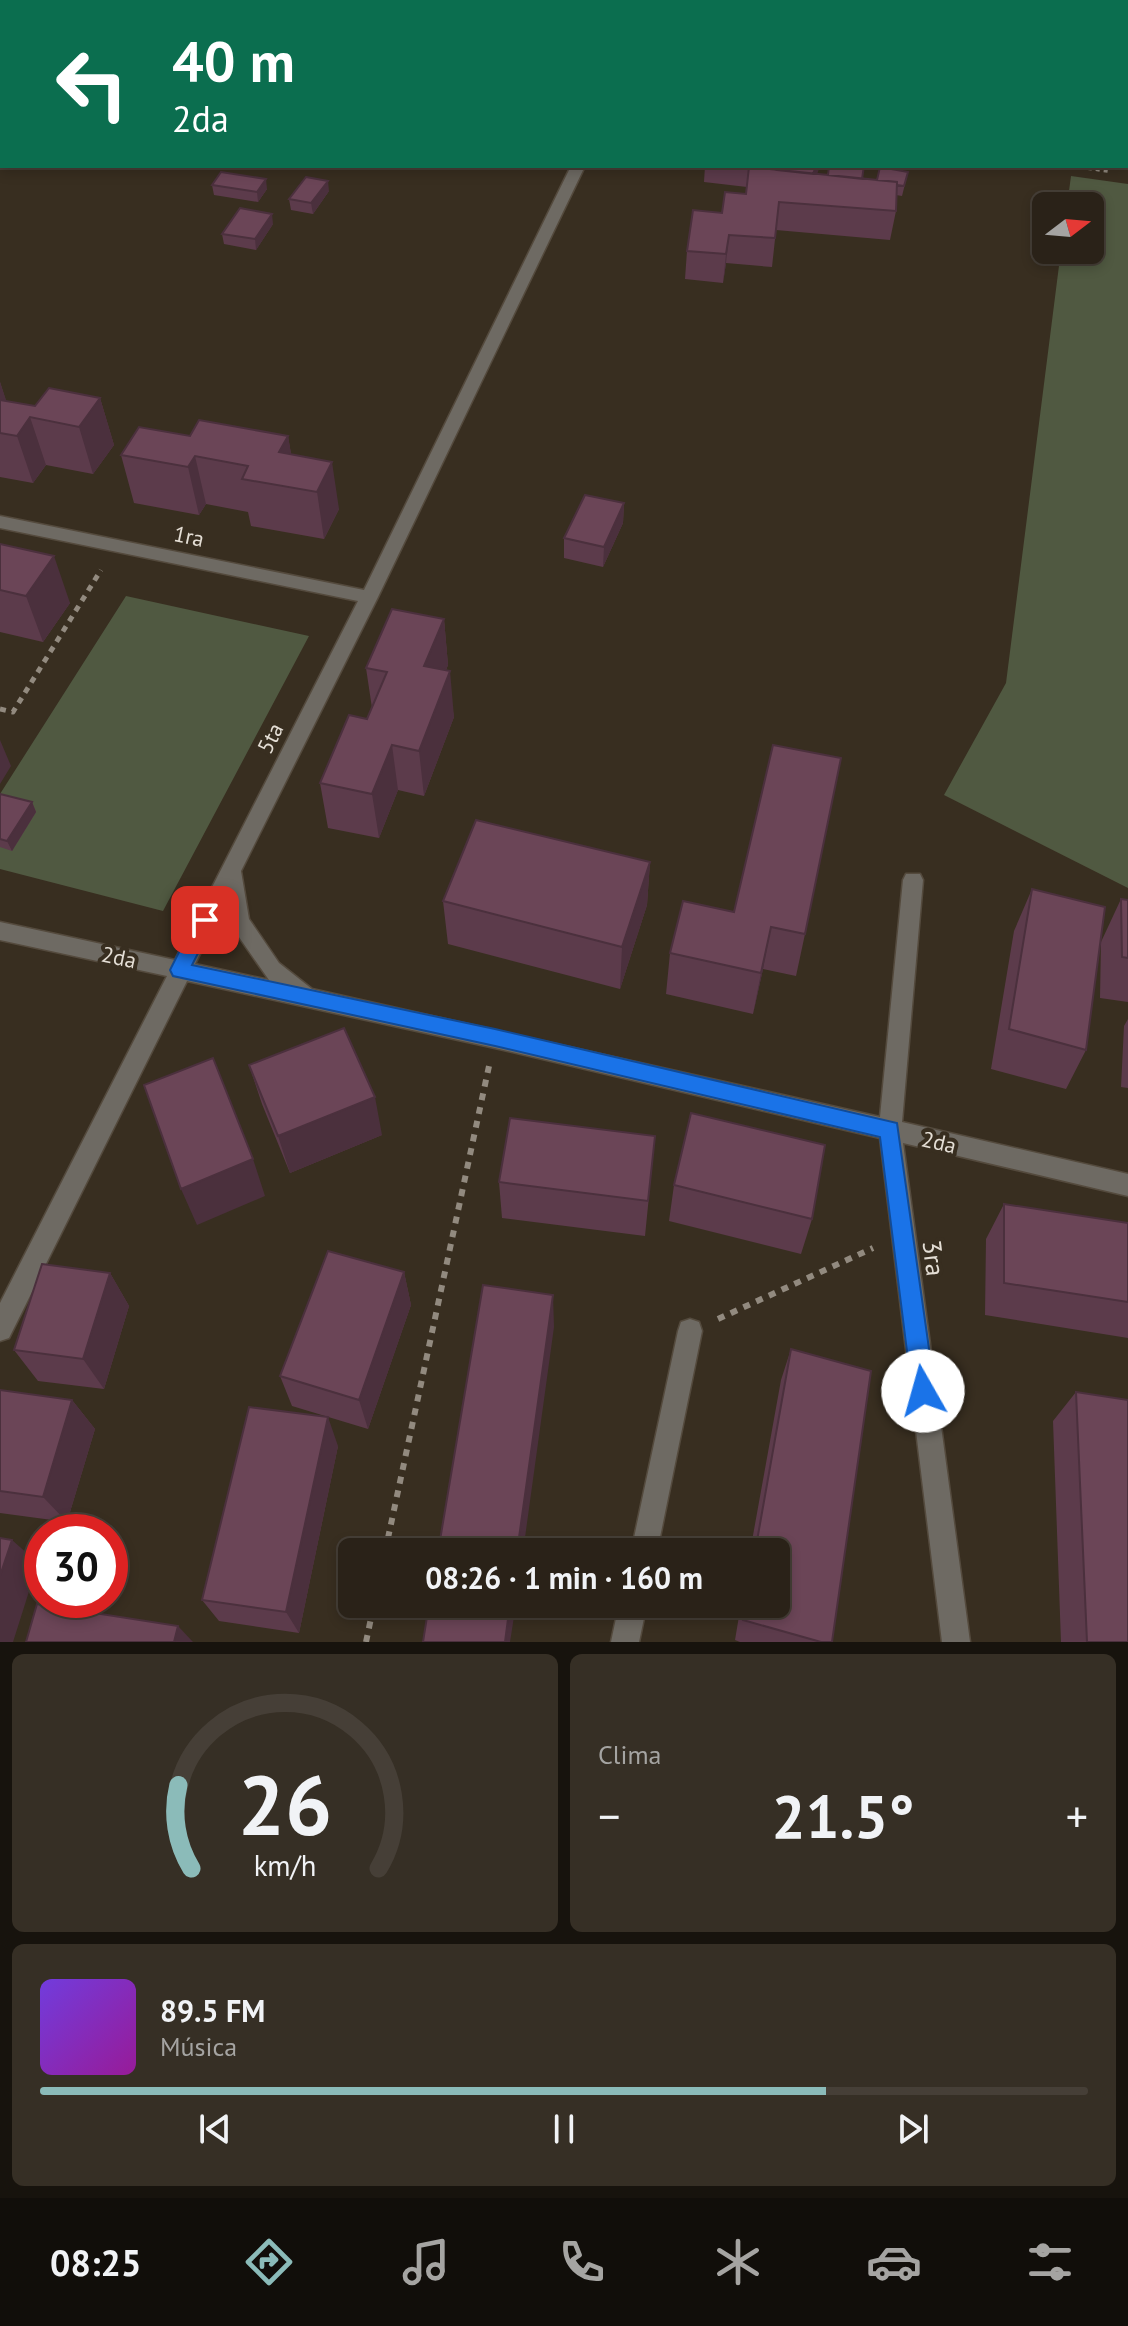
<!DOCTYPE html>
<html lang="es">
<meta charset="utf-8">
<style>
body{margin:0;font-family:"PT Sans",sans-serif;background:#362f25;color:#f1f3f6;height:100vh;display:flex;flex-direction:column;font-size:30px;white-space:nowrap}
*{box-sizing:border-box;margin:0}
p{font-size:26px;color:#a5a4a2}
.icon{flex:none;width:44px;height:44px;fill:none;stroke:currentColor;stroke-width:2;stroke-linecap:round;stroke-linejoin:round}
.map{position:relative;height:1642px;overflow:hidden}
.panel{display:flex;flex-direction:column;gap:12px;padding:12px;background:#17130d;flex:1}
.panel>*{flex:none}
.guide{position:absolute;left:0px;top:0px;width:1128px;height:168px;box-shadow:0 4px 12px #0003,0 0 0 2px #463f37;background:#0b6e4f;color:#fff;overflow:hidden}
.needle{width:52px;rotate:74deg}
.fabs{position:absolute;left:1032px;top:192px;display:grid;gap:16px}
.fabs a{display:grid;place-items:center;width:72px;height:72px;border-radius:12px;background:#2a2218;box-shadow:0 4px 12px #0003,0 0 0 2px #463f37;font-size:40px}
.speed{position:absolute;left:24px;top:1514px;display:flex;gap:16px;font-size:40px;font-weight:700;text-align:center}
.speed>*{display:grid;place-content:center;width:104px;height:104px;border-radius:50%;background:#2a2218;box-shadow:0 4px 12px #0003,0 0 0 2px #463f37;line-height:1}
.speed .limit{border:12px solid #d22;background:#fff;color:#111}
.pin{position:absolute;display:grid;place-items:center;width:68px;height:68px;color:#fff;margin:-34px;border-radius:16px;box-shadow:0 4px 12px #0006}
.me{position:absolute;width:88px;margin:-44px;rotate:353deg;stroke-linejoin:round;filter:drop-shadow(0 0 6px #0008)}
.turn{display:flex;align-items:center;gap:28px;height:168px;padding:0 40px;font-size:36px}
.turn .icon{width:104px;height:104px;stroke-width:2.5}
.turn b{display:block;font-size:56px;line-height:68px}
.big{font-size:60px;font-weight:800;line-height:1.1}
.panel .tile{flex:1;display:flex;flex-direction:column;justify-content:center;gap:12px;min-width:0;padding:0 28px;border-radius:12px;background:#362f25}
.panel .dial{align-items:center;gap:0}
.dial svg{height:208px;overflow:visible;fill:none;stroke:#463f37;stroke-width:7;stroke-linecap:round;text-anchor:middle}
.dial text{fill:#f1f3f6;stroke:none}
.song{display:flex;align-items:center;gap:24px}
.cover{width:96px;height:96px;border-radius:12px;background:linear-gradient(135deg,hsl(260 70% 55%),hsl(300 70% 35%))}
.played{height:8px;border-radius:4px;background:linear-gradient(90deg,#8bbbb9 75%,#463f37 75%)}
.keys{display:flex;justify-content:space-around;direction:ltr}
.heat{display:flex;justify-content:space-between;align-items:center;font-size:44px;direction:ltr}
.panel .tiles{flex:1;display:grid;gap:12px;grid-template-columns:1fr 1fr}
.tile:last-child{grid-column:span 2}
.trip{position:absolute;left:338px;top:1538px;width:452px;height:80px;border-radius:12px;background:#2a2218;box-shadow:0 4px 12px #0003,0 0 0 2px #463f37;font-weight:800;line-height:80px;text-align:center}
.menu{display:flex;height:128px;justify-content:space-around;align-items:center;background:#110e0a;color:#a5a4a2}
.menu .icon{width:56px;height:56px}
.menu .on{color:#8bbbb9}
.menu b{font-size:36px;color:#f1f3f6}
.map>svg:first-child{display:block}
.green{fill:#505941}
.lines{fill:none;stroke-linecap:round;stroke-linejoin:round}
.minor-casing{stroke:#544a3d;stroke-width:3}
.major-casing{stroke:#544a3d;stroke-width:3}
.path-far2{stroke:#928a7f;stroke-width:4;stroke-dasharray:4 4;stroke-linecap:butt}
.path-far1{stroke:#928a7f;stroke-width:5;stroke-dasharray:6 6;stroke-linecap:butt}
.path{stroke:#928a7f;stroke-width:6;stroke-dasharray:7 7;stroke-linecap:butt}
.minor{fill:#6e6a63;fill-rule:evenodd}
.major{fill:#ada495;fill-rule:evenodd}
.wall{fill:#5c3b4b}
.shaded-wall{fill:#4b303d}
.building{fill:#6b4557;stroke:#4b303d;stroke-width:2}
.route{fill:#1a73e8;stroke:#114b97;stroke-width:2}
.labels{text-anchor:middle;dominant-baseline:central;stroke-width:8;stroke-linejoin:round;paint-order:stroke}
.street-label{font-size:22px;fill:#e4ded5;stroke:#382e20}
.near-street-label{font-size:26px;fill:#e4ded5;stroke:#382e20}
</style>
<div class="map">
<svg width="1128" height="1642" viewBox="0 0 1128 1642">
<rect width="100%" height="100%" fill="#382e20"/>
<path class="green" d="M1071 176 1128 184V888L944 795 1006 683 1061 250H1090V206H1067Z
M126 596 309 636 163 911 0 869V794Z"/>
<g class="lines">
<defs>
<path id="minor" d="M2 89V98L0 99V90Z
M571 166H585L378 597 241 871 249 919 279 963 312 989 880 1117 903 880 906 874H920L923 880 902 1122 1128 1174V1196L903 1143 970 1642H942L880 1138 495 1048 187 981 9 1338 0 1341V1303L167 976 0 940V922L175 960 358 601 0 528V516L364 590ZM226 902 232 927 269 980 195 964Z
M690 1319 699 1322 702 1331 657 1552H631L678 1331 681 1322Z
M619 1604H647L639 1642H611Z"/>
<path id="major" d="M0 18H2V26H0Z
M1126 156H1128V165H1126Z"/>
</defs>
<use href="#minor" class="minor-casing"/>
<use href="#major" class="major-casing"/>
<path class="path-far2" d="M1072 166 1110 171"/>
<path class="path-far1" d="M0 709 13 712 101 570"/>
<path class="path" d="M718 1319 873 1248
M385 1552 489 1066
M366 1642 374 1604"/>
<use href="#minor" class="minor"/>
<use href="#major" class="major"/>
</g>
<path class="wall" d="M289 0H336L334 2H290Z
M705 166H761L760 168 877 180 908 172 902 196 896 195V211L890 240 776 230 772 267 726 263 723 283 685 279 687 251 722 213 746 194 747 187 704 182Z
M212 185 267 189 258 202 214 195Z
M329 191 313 214 291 210 289 199Z
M273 224 256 250 224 244 222 234Z
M0 382 6 401 35 406 100 398 114 445 93 474 46 465 33 483 0 477Z
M190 436H288L291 454 339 509 324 539 251 526 248 512 206 504 199 515 134 503 121 455Z
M624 503 623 523 603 567 564 558V538Z
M0 544 70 603 43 642 0 632Z
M444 619 448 665 446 670 454 717 424 796 398 790 379 838 328 828 320 783 367 719 372 708 366 668Z
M0 794 32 802 36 812 12 851 0 847Z
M650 862 647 905 620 989 448 944 443 901Z
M1032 889 1086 1050 1066 1089 991 1069 1014 931Z
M1121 899 1128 900V1002L1100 998 1101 942Z
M683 901 805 934 796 976 763 969 753 1014 666 994 670 953Z
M1128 1019V1088L1121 1087 1124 1026Z
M249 1065 382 1135 290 1173 262 1104Z
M655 1136 645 1236 502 1218 499 1182Z
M674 1185 812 1219 801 1254 669 1221Z
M1004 1204 1128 1223V1338L985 1315 986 1239Z
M404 1272 411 1305 368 1429 292 1406 280 1376Z
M110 1273 129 1306 104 1389 38 1381 14 1350Z
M791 1349 832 1642H740L735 1640 741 1604H776V1552H750L781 1380Z
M0 1390 72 1400 95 1429 67 1522 0 1513Z
M1076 1392 1128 1642H1061L1053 1421Z
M338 1446 299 1633 219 1621 202 1600Z"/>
<path class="shaded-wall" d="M324 0H336L334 2H324Z
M457 0H477L476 2H455Z
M2 46V72L0 74V48Z
M816 166H820L808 200 811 180Z
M266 179 267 189 258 202 257 192Z
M328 181 329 191 313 214 311 203Z
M272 214 273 224 256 250 255 239Z
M729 235 726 263 723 283 726 254Z
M0 382 16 430H0Z
M100 398 114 445 93 474 79 427Z
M30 417 46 465 33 483 17 436Z
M288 436 296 483 279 452Z
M195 456 206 504 199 515 188 467Z
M332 462 339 509 324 539 317 492Z
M624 503 623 523 603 567 604 547Z
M54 556 70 603 43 642 26 596Z
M444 619 448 665 429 712 424 666Z
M450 671 454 717 424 796 419 751Z
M0 740 11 766 0 784Z
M392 745 398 790 379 838 372 794Z
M32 802 36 812 12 851 7 841Z
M650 862 647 905 620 989 622 947Z
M771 927 763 969 753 1014 761 973Z
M375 1097 382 1135 290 1173 278 1136Z
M253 1159 265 1196 197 1225 181 1189Z
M404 1272 411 1305 368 1429 359 1400Z
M110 1273 129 1306 104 1389 83 1359Z
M553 1295 554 1327 523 1552H517Z
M72 1400 95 1429 67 1522 43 1497Z
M328 1417 338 1446 299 1633 286 1612Z
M12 1540 38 1563 13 1642H0V1576Z
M510 1604H516L510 1642H505Z
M178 1626 193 1642H174Z"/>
<path class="building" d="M408 0H457L455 2H421Z
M751 0H788V2H751Z
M797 0H864V2H797Z
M0 29H2V46L0 48Z
M736 166H758L757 168Z
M778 166H816L813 174 776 170Z
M829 166H864L862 179 828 175Z
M749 167 897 182 896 211 779 202 775 238 729 235 726 254 687 251 693 210 722 213 725 192 746 194Z
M880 167 908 172 904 186 897 185V182L877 180Z
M221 172 266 179 257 192 212 185Z
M306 177 328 181 311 203 289 199Z
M240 208 272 214 255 239 222 234Z
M49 388 100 398 79 427 30 417 17 436 0 433V400L35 406Z
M199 420 288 436 279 452 332 462 317 492 242 479 248 466 195 456 188 467 121 455 139 427 190 436Z
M585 495 624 503 604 547 564 538Z
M0 544 54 556 26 596 0 590Z
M392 609 444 619 424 666 450 671 419 751 392 745 372 794 320 783 349 715 367 719 387 672 366 668Z
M773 745 841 758 805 934 771 927 761 973 670 953 683 901 734 912Z
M0 794 32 802 7 841 0 839Z
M476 820 650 862 622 947 443 901Z
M1032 889 1105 907 1086 1050 1009 1029Z
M1121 899 1128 900V958L1122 957Z
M344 1028 375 1097 278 1136 249 1065Z
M213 1058 253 1159 181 1189 144 1085Z
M691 1113 825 1145 812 1219 674 1185Z
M510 1118 655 1136 648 1201 499 1182Z
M1004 1204 1128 1223V1302L1004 1283Z
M328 1251 404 1272 359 1400 280 1376Z
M42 1264 110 1273 83 1359 14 1350Z
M483 1285 553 1295 517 1552H438Z
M791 1349 871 1371 832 1642H821L743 1620 746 1604H776V1552H755Z
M0 1390 72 1400 43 1497 0 1491Z
M1076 1392 1128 1400V1642H1087Z
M249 1407 328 1417 286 1612 202 1600Z
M0 1538 12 1540 0 1576Z
M37 1604 178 1626 174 1642H26Z
M429 1604H510L505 1642H423Z"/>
<path class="route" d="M205 912 215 920 192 965 495 1029 897 1123 935 1391 932 1399 923 1403 915 1399 912 1391 880 1137 495 1046 173 976 170 970 198 914Z"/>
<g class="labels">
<g class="street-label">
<text transform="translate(189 536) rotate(12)">1ra</text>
<text transform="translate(270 738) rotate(-63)">5ta</text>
<text transform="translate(119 957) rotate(12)">2da</text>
<text transform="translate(939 1142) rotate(13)">2da</text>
</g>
<g class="near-street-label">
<text transform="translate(934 1258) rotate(83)">3ra</text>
</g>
</g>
</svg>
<div class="fabs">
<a><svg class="needle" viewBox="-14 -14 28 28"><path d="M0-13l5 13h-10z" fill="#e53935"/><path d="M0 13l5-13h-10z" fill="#a5a4a2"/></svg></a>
</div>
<div class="speed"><div class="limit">30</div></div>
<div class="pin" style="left:205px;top:920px;background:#d93025"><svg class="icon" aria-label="arrive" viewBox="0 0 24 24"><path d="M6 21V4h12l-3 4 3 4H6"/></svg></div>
<svg class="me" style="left:923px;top:1391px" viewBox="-20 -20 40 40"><circle r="19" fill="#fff"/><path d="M0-13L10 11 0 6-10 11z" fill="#1a73e8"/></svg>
<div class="trip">08:26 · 1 min · 160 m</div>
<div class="guide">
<div class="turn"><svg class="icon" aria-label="left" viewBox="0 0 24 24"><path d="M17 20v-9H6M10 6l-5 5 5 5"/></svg><div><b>40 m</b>2da</div></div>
</div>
</div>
<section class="panel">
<div class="tiles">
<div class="tile dial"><svg viewBox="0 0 100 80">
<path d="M14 69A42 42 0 1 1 86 69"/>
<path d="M14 69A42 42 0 0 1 9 37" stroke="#8bbbb9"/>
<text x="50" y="56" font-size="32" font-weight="700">26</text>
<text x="50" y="72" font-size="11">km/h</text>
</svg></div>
<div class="tile"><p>Clima</p>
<div class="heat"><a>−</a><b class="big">21.5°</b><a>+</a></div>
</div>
<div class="tile">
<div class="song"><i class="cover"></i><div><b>89.5 FM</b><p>Música</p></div></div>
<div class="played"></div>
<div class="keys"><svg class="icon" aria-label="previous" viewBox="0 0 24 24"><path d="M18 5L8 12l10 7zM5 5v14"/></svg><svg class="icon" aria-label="pause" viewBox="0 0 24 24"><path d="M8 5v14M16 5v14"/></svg><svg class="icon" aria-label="next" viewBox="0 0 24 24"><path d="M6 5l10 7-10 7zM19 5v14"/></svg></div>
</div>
</div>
</section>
<nav class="menu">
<b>08:25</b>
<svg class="icon on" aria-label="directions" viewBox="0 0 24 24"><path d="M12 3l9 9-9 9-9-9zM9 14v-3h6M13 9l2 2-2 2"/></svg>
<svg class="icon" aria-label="music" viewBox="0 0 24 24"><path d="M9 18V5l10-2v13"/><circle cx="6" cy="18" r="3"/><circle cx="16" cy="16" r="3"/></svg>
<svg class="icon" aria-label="phone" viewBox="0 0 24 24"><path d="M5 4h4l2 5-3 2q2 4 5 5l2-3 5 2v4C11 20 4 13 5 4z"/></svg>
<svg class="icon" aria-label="climate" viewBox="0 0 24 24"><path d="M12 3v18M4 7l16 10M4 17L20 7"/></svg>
<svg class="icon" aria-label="car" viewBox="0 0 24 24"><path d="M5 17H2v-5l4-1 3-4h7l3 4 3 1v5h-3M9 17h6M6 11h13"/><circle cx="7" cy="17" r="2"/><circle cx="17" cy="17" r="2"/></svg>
<svg class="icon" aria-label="filters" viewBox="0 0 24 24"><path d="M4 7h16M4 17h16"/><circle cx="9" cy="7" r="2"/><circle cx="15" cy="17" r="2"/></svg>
</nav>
